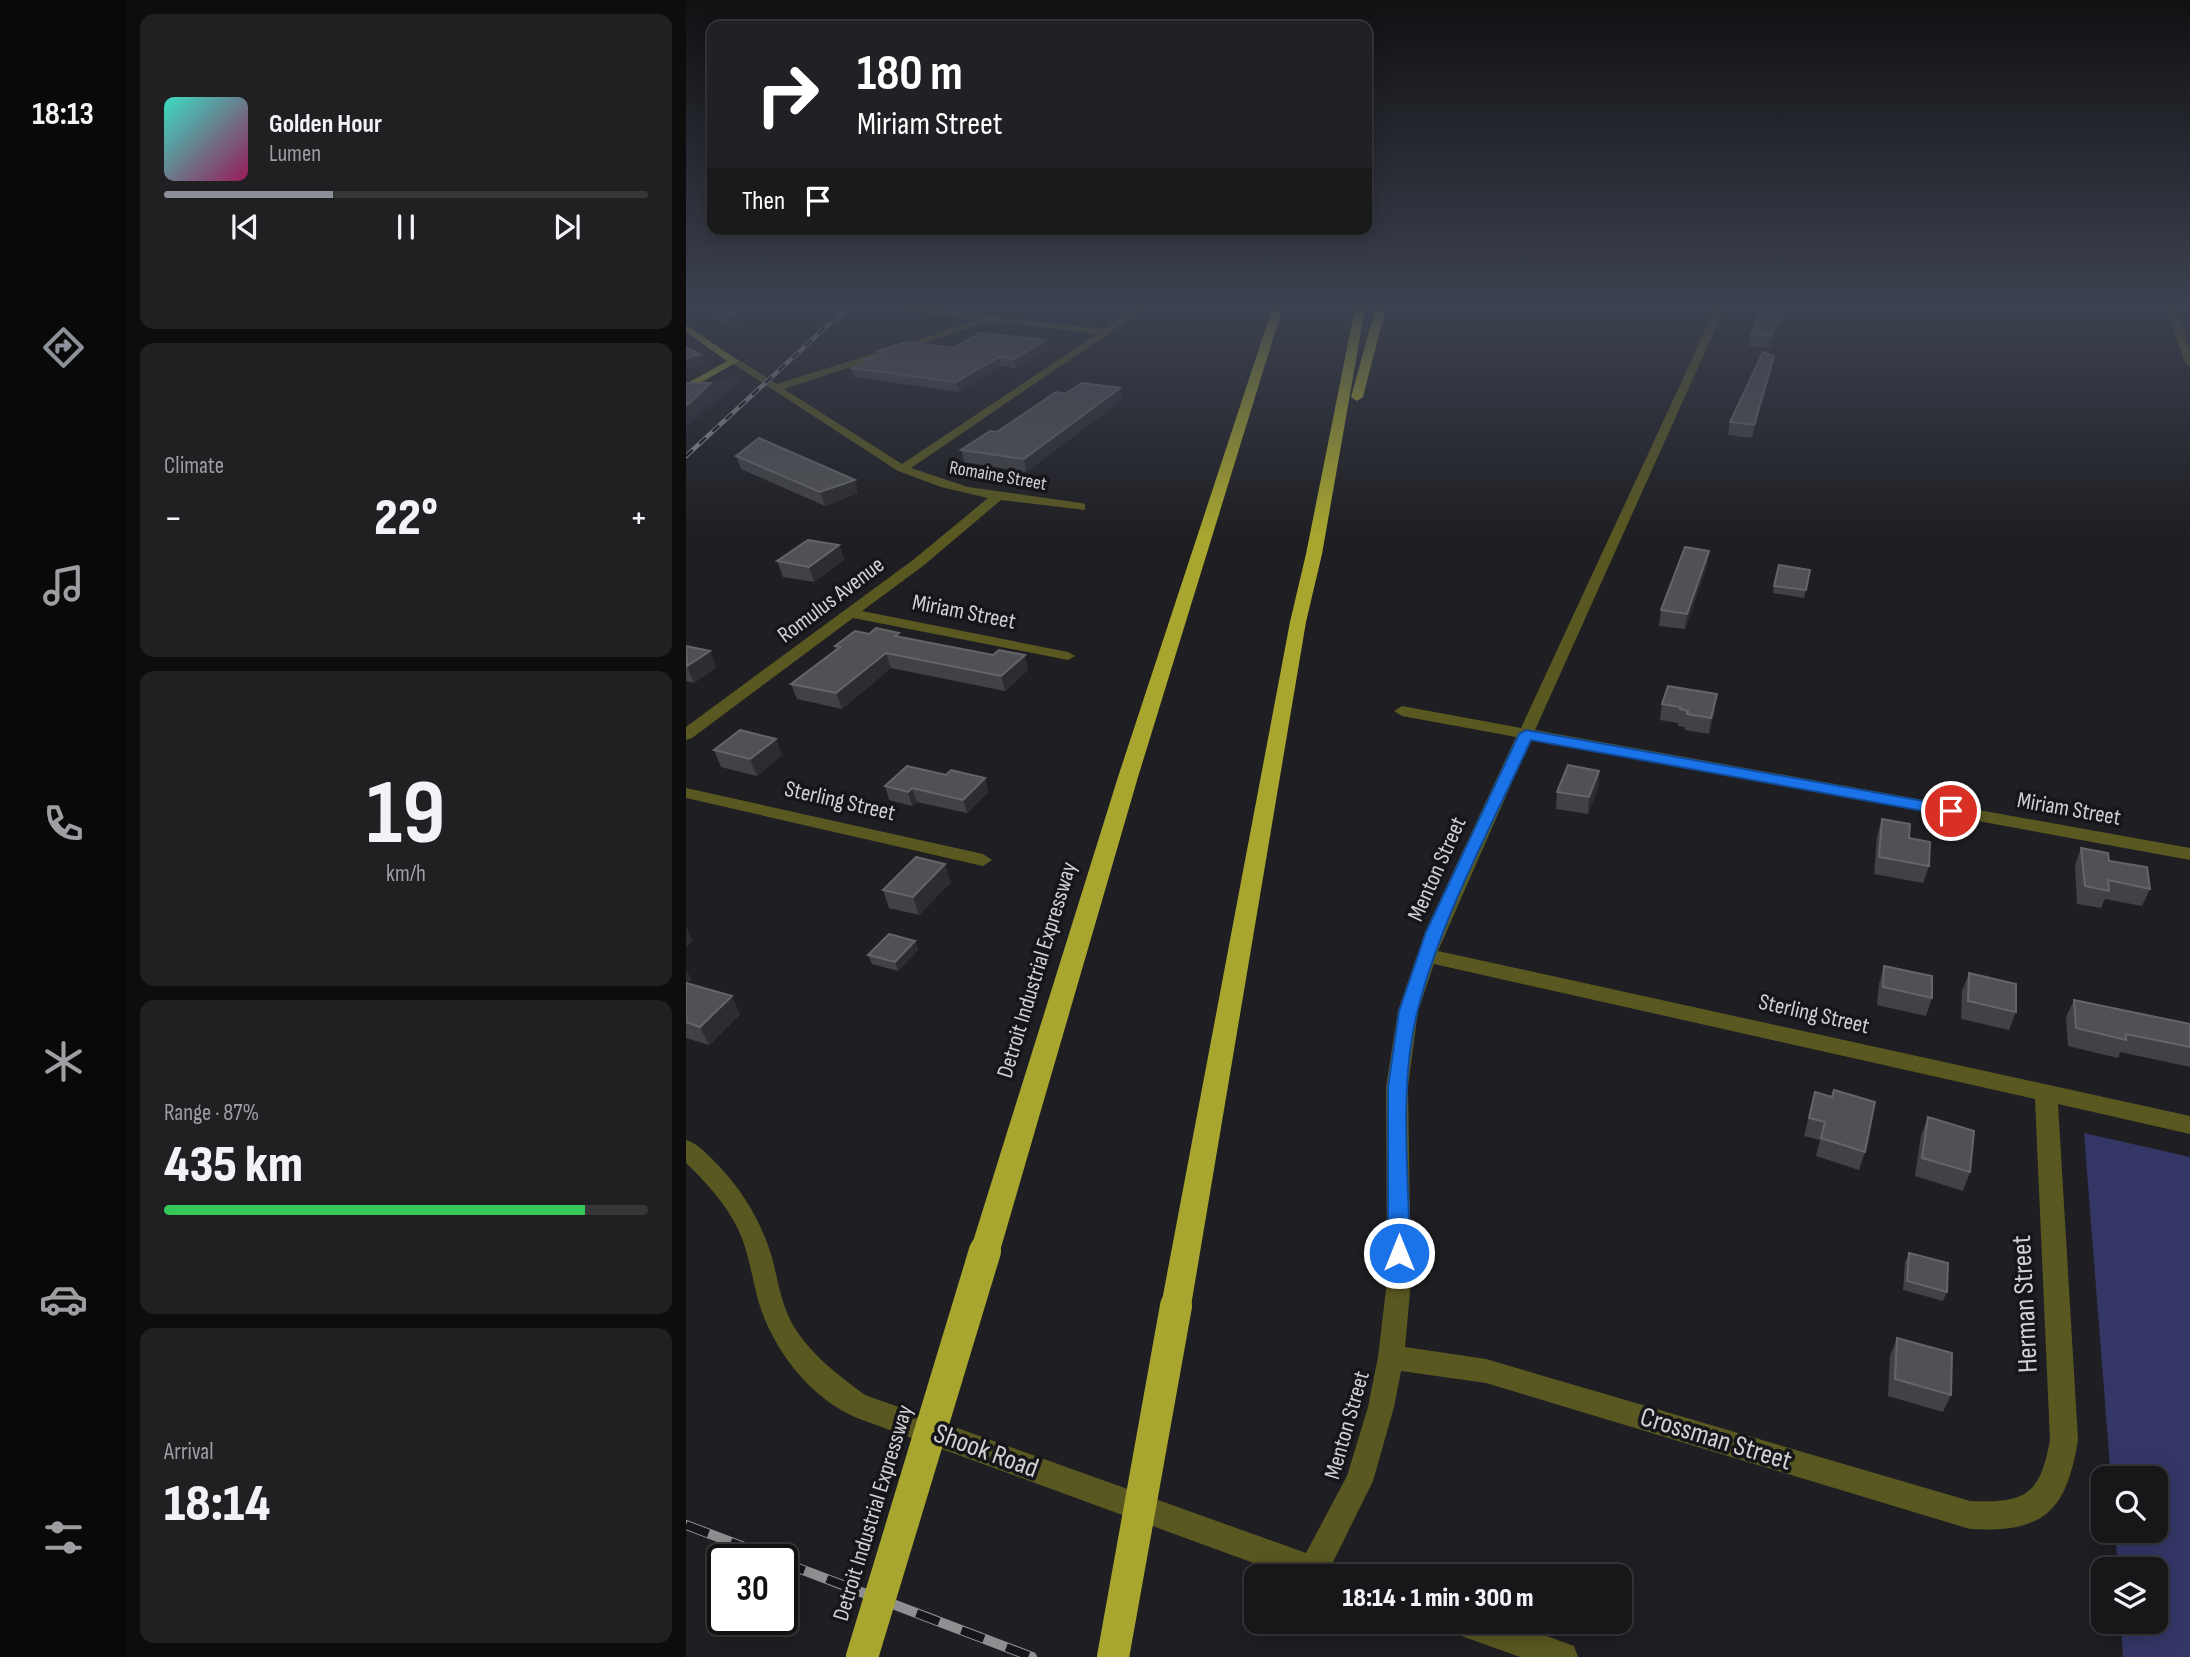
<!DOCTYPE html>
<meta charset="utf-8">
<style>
body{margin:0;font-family:"Sofia Sans Condensed",sans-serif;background:#202023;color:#f1f3f6;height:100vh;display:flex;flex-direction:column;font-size:26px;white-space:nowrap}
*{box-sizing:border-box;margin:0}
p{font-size:23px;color:#9e9fa2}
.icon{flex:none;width:38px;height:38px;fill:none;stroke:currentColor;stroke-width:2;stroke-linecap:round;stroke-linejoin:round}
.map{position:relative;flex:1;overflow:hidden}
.details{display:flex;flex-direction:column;gap:14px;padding:14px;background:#0d0d0e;width:560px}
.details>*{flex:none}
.banner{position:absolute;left:21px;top:21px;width:665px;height:214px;border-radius:14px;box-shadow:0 4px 18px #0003,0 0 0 2px #363639;background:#202124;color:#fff;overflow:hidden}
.tools{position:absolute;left:1405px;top:1466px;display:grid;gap:14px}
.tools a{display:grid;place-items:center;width:77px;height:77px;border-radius:14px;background:#17171a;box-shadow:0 4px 18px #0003,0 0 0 2px #363639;font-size:35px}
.speed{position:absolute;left:21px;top:1544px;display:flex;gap:14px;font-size:35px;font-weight:700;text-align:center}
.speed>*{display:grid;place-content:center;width:91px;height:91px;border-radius:50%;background:#17171a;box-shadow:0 4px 18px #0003,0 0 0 2px #363639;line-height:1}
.speed .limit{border:4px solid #111;border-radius:10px;background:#fff;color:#111}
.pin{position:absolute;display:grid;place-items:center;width:60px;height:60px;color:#fff;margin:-30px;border:4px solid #fff;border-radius:50%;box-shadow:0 2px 7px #0007}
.me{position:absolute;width:77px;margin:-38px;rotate:0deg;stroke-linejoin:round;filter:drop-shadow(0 0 5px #0008)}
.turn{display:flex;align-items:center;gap:24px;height:147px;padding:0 35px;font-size:32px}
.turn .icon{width:91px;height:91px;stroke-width:2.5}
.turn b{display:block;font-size:49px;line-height:60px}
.then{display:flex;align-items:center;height:66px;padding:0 35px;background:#0003;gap:14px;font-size:26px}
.big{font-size:52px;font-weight:800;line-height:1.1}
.details .tile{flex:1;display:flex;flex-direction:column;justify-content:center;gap:10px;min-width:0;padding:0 24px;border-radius:14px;background:#202023}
.details .dial{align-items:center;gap:0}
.dial b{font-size:91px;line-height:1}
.song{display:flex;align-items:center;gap:21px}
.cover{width:84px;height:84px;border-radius:10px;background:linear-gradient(135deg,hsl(170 70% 55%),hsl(330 70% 35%))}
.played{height:7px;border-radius:4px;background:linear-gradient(90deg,#8c9099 35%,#363639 35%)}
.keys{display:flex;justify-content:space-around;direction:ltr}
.heat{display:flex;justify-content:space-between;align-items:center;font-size:38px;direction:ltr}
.charge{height:10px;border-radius:5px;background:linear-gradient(90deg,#34c759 87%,#363639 0)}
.trip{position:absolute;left:558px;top:1564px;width:388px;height:70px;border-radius:14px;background:#17171a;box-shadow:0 4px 18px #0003,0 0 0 2px #363639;font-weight:800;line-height:70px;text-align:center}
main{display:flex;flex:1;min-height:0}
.menu{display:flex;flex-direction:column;width:126px;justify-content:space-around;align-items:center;background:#09090a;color:#9e9fa2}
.menu .icon{width:49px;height:49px}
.menu .selected{color:#8c9099}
.menu b{font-size:32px;color:#f1f3f6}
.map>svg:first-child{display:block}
.built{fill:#282932}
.green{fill:#343766}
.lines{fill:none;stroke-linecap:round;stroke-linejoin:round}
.minor{fill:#595821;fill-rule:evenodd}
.major{fill:#919031;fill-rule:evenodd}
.highway{fill:#a8a62e;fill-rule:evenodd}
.rail-far1-casing{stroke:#8f8f92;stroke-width:4.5}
.rail-casing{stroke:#8f8f92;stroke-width:10}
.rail-far1{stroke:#16161a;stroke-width:2.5;stroke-dasharray:9;stroke-linecap:butt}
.rail{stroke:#16161a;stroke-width:8;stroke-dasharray:24;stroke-linecap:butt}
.highway-bridge{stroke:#a8a62e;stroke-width:32}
.wall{fill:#414245}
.shaded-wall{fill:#2d2d31}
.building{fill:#505154;stroke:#646568;stroke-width:2}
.route{fill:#1a73e8;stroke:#114b97;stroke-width:2}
.labels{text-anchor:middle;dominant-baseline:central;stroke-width:7;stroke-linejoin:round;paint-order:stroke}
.far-street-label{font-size:19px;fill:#d1d1d3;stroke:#16161a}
.street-label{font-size:23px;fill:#d1d1d3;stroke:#16161a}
.near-street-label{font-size:28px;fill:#d1d1d3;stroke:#16161a}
</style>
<main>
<nav class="menu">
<b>18:13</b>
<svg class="icon selected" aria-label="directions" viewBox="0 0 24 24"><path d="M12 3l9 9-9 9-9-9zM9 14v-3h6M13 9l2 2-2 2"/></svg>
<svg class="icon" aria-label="music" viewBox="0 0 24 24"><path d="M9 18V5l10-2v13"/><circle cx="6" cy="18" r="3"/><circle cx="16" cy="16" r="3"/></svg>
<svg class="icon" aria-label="phone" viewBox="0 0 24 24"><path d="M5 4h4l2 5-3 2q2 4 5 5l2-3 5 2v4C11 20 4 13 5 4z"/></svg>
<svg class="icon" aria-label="climate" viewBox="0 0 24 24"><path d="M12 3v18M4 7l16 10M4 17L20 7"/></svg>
<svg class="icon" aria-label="car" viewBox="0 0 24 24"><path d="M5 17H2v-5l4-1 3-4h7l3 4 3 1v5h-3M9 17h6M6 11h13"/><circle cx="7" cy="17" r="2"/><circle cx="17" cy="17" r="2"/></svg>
<svg class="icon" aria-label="filters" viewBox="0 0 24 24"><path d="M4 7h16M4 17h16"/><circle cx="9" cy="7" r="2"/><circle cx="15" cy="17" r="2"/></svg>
</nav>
<section class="details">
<div class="tile">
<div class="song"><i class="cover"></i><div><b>Golden Hour</b><p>Lumen</p></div></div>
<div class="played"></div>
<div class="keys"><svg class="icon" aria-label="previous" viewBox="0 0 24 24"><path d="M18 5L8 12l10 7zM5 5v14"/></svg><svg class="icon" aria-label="pause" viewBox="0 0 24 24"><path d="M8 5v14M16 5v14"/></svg><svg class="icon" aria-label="next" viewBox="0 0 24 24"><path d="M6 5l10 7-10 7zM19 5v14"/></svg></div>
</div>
<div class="tile"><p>Climate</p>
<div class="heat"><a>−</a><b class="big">22°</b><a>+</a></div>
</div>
<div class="tile dial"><b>19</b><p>km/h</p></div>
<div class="tile"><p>Range · 87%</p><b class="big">435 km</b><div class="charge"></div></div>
<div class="tile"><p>Arrival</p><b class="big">18:14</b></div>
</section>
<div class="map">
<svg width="1504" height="1657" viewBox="0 0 1504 1657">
<rect width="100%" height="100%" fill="#1f1f23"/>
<path class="built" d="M37 378H57L0 428V394Z"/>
<path class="green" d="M1398 1133 1504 1157V1657H1437L1435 1622H1470V1570H1432L1429 1531H1470V1479H1425Z"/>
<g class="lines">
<path class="minor" d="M190 303 418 329 457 303H467L225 468 282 487 395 503 399 504V510L315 500 237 566 176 611 382 652 389 656 382 660 167 618 6 738 0 740V727L227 560 302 498 255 487 212 471 43 361 52 359 91 384 294 320 193 308 190 307ZM305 321 411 334 216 464 98 389Z
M1032 303H1041L849 730 1504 848V860L845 739 752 951 1504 1116V1134L1372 1104 1392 1440C1380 1512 1358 1533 1284 1529L800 1383 715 1371 708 1407 687 1481 647 1562 657 1567 662 1577H606L171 1418C125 1399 87 1350 73 1303 66 1279 63 1253 53 1231 41 1205 20 1182 0 1163V1140C13 1144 23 1156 33 1166 58 1193 76 1223 86 1258 92 1280 95 1304 107 1325 124 1354 152 1375 179 1395L620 1553 661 1476 682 1407 692 1357 701 1281 700 1087 712 1011 739 932 830 737 716 716 708 711 716 706 835 728ZM748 964 1349 1099 1364 1440C1354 1496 1339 1503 1284 1501L800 1359 719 1347 725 1281 722 1087 732 1011Z
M1479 303H1488L1504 349V366L1499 363Z
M0 788 297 854 306 860 297 866 0 798Z
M763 1622H822L888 1646 892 1657H834L767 1633Z"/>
<path class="major" d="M0 325 53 361 0 391V384L41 361 0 332Z"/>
<path class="highway" d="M588 303H598L452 777 314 1251 309 1260 299 1264 289 1260 284 1251 432 777Z
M670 303H680L636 554 620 622 505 1306 501 1316 490 1320 479 1316 475 1306 604 622 620 554Z
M691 303H701L677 397 671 401 665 397Z"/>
<defs>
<path id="rail-far1" d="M0 456 166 303"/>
<path id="rail" d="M0 1525 90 1559
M96 1562 346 1657"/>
</defs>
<use href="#rail-far1" class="rail-far1-casing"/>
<use href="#rail" class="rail-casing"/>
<use href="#rail-far1" class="rail-far1"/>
<use href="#rail" class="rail"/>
<path class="highway-bridge" d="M176 1657 299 1251
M427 1657 490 1306"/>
</g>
<path class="wall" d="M0 303H70V304L66 305 71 308 74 317 41 325Z
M1080 303H1103L1083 348 1063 346 1065 334Z
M268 348 361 350 330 368 315 366 273 392 168 377 165 368 179 363 178 360 193 356 192 351Z
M1088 356 1086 369 1066 438 1042 435 1044 422Z
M379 394 436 400 340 472 278 462 275 450 311 432Z
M50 456 172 493 139 506 55 469Z
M153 545 158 560 128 582 97 577 91 561Z
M1023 551 1021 566 999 629 973 626 975 610Z
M1124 570 1118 598 1087 593 1088 586Z
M183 634 214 637 342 670 319 691 205 668 156 709 111 699 105 684 150 649 149 646Z
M0 646 24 651 30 667 8 683 0 681Z
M976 704 1029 710 1023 734 999 730V727L992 726V723L974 720Z
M28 750 96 755 71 776 35 767Z
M913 771 912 788 902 814 870 809 871 792Z
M260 775 299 778 302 792 281 813 231 802 226 806 203 800 199 786Z
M1196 819 1223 838 1243 866 1237 883 1188 874 1191 836Z
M1395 848 1423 861 1464 889 1456 906 1419 899 1415 908 1391 904 1389 865Z
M265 882 233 915 203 908 197 890Z
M229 941 232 950 212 971 186 964 182 955Z
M1198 966 1246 998 1240 1016 1191 1005 1193 984Z
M0 970 5 979 1 983 54 1014 23 1045 0 1038Z
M1283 973 1330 1012 1323 1030 1275 1019 1276 991Z
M1388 1000 1504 1024V1067L1434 1052 1432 1058 1382 1046 1380 1017Z
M1129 1092 1179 1152 1173 1170 1130 1156 1134 1140 1118 1136Z
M1242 1117 1284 1172 1277 1191 1229 1176 1235 1135Z
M1223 1253 1261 1292 1257 1301 1217 1290 1219 1262Z
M1211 1338 1265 1395 1257 1412 1202 1396 1204 1356Z"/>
<path class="shaded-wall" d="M1100 303H1103L1083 348 1085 336Z
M71 308 74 317 41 325 38 316Z
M359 340 361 350 330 368 328 359Z
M15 355 18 365 10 366 0 371V359L6 356Z
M1088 356 1086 369 1066 438 1068 425Z
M313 357 315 366 273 392 270 382Z
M25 383 29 394 0 420V406Z
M434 388 436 400 340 472 338 459Z
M169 480 172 493 139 506 134 492Z
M153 545 158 560 128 582 123 567Z
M1023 551 1021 566 999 629 1001 614Z
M24 651 30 667 8 683 1 666Z
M200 653 205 668 156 709 150 693Z
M339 655 342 670 319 691 315 676Z
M1031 694 1029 710 1023 734 1025 718Z
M90 739 96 755 71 776 64 759Z
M913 771 912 788 902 814 903 797Z
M299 778 302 792 281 813 277 800Z
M226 788 231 802 226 806 222 792Z
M259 864 265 882 233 915 227 897Z
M0 926 7 941 0 947Z
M229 941 232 950 212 971 209 962Z
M0 970 5 979 0 983Z
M46 996 54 1014 23 1045 14 1027Z"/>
<path class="building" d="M14 303H62L71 308 38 316Z
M1080 303H1100L1085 336 1065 334Z
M294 333 359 340 328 359 313 357 270 382 165 368 183 362 178 360 201 353 192 351 220 342 268 348Z
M0 347 15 355 6 356 0 359Z
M1077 352 1088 356 1068 425 1044 422Z
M0 383H25L0 406Z
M396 383 434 388 338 459 275 450 304 431 311 432 370 392 379 394Z
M73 438 169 480 134 492 50 456Z
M122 540 153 545 123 567 91 561Z
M999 547 1023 551 1001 614 975 610Z
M1093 565 1124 570 1120 590 1088 586Z
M190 628 213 633 209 636 307 655 313 650 339 655 315 676 200 653 150 693 105 684 154 647 149 646 169 631 183 634Z
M0 646 24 651 1 666Z
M982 686 1031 694 1025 718 1001 714 1002 711 994 709V707L976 704Z
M54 730 90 739 64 759 28 750Z
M882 765 913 771 903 797 871 792Z
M221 766 260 775 265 770 299 778 277 800 226 788 222 792 199 786Z
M1196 819 1224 824 1223 838 1244 842 1243 866 1193 857Z
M1395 848 1422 853 1423 861 1461 867 1464 889 1422 880 1423 891 1399 886Z
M230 857 259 864 227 897 197 890Z
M203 934 229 941 209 962 182 955Z
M1198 966 1246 976V998L1197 987Z
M1283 973 1330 984V1012L1282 1001Z
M0 983 46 996 14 1027 0 1022Z
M1388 1000 1504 1024V1047L1440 1034V1040L1390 1028Z
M1148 1090 1189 1102 1179 1152 1135 1138 1139 1122 1123 1118 1129 1092 1146 1097Z
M1242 1117 1288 1131 1284 1172 1236 1158Z
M1223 1253 1262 1263 1261 1292 1221 1281Z
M1211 1338 1266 1353 1265 1395 1209 1379Z"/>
<linearGradient id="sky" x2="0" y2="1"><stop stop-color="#111113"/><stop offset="0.57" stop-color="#3c4250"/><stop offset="1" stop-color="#3c4250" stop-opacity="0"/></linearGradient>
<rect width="1504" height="535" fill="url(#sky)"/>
<path class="route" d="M840 730 1265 806 1273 811 1265 816 845 740C805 827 756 916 732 1009 712 1087 723 1174 724 1253L720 1260 713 1263 705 1260 702 1253V1087L713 1011 740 932 833 734Z"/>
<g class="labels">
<g class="far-street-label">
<text transform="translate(312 476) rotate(10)">Romaine Street</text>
</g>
<g class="street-label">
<text transform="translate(145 600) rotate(-37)">Romulus Avenue</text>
<text transform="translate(278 612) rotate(11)">Miriam Street</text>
<text transform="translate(154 801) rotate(13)">Sterling Street</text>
<text transform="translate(1383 809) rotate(10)">Miriam Street</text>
<text transform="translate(751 869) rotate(-66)">Menton Street</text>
<text transform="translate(351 970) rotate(-73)">Detroit Industrial Expressway</text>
<text transform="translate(1128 1014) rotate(13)">Sterling Street</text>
<text transform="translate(661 1425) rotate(-74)">Menton Street</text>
<text transform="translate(187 1513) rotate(-73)">Detroit Industrial Expressway</text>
</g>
<g class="near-street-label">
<text transform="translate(1339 1304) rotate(-93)">Herman Street</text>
<text transform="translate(1030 1439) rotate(17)">Crossman Street</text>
<text transform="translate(300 1451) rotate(20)">Shook Road</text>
</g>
</g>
</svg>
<div class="tools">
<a><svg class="icon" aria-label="search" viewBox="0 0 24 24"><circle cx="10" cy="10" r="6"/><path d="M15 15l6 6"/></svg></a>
<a><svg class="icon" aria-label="layers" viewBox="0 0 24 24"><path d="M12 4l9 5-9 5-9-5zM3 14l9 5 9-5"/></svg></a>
</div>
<div class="speed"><div class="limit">30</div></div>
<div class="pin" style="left:1265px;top:811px;background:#d93025"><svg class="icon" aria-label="arrive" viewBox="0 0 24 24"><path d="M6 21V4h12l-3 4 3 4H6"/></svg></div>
<svg class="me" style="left:713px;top:1253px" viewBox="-20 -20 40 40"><circle r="17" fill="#1a73e8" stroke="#fff" stroke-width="3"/><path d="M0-11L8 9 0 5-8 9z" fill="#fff"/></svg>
<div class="trip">18:14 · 1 min · 300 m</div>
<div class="banner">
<div class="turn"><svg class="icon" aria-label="right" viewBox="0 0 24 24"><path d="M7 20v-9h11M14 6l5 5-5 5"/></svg><div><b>180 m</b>Miriam Street</div></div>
<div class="then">Then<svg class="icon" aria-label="arrive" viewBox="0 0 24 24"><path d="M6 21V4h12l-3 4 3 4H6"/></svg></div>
</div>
</div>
</main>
